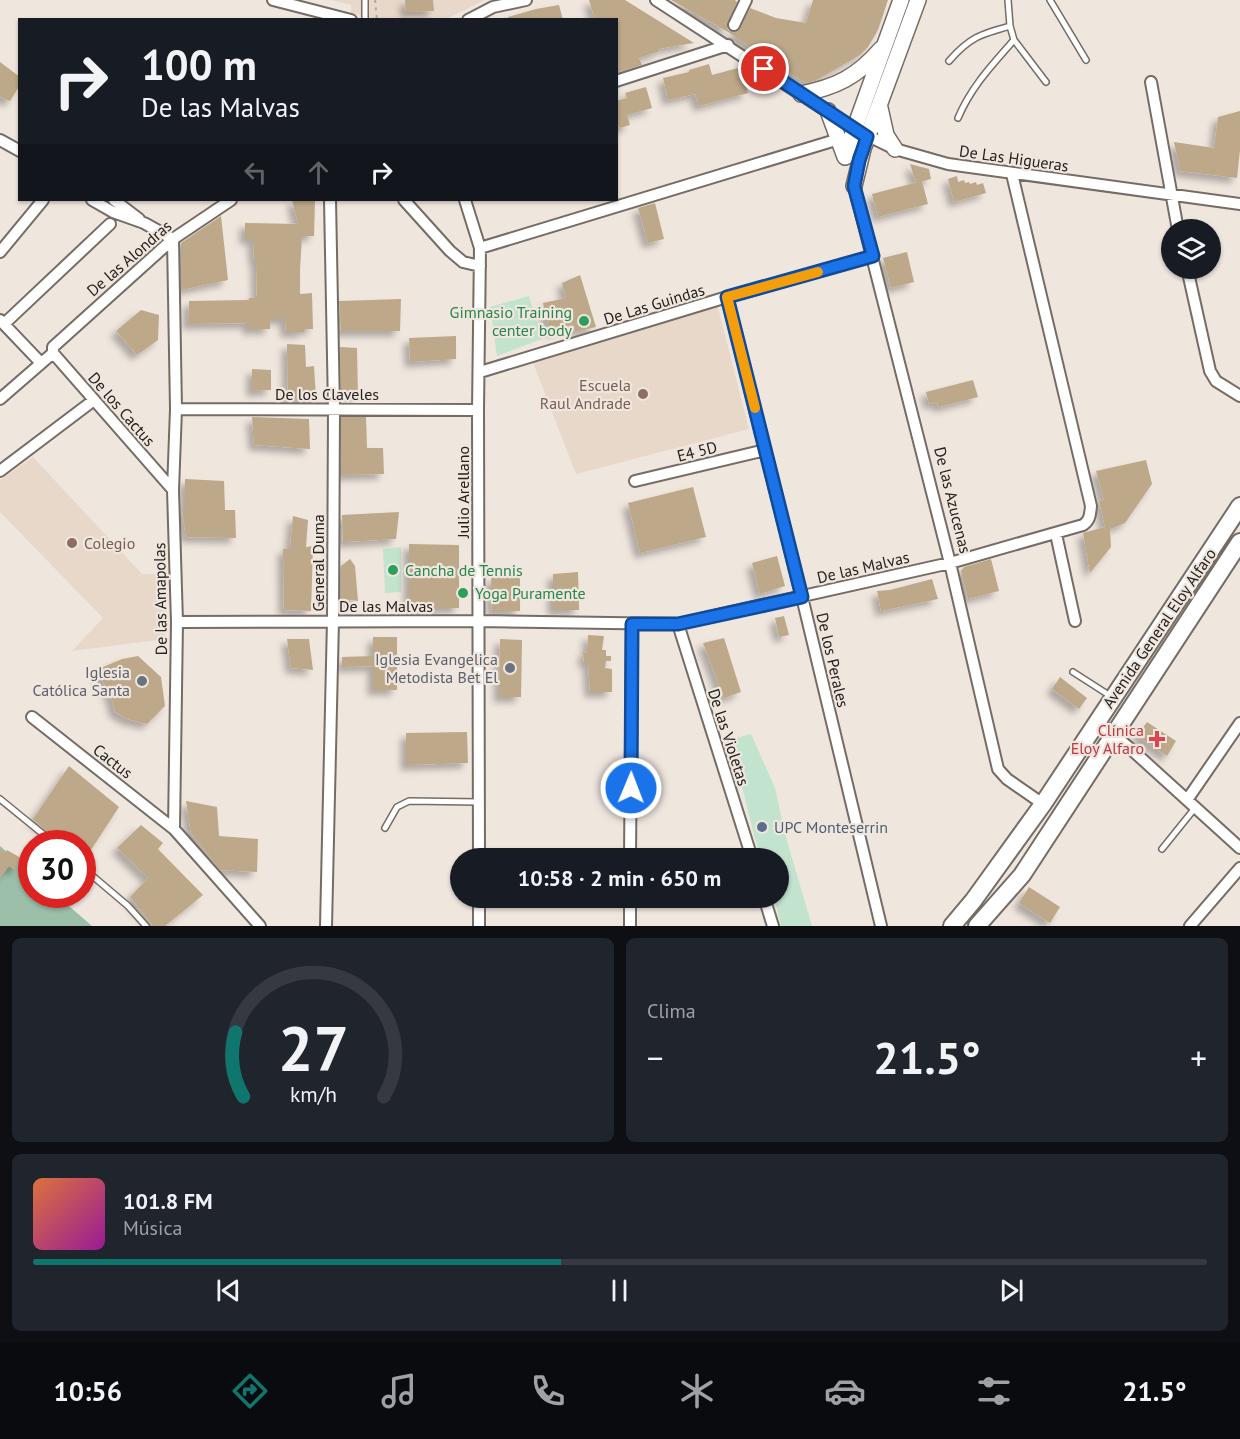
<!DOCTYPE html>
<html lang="es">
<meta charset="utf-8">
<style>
body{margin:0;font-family:"PT Sans",sans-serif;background:#20242c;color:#f1f3f6;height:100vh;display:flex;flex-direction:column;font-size:22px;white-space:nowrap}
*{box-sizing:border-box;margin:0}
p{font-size:20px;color:#9ea1a6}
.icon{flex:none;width:33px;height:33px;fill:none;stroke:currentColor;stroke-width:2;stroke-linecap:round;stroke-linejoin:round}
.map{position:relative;height:926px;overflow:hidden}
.details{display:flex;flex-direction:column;gap:12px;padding:12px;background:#0d0f14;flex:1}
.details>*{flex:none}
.hud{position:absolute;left:18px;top:18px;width:600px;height:183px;border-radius:0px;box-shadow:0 2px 4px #0004;background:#171b24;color:#f1f3f6;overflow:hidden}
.buttons{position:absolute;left:1161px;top:219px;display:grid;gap:12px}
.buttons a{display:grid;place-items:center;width:60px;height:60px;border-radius:50%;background:#171b24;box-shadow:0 2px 4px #0004;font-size:30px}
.speed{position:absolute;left:18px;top:830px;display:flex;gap:12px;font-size:30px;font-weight:700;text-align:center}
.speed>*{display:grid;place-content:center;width:78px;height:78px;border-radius:50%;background:#171b24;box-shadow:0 2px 4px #0004;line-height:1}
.speed .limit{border:9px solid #d22;background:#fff;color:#111}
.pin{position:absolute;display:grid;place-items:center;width:51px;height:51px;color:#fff;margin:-26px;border:3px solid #fff;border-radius:50%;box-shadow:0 2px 6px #0007}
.me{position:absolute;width:66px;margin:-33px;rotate:1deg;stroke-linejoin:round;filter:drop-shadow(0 0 4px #0008)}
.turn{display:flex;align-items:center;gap:21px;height:126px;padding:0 24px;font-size:27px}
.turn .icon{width:78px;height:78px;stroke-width:2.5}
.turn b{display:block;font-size:42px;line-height:51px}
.lanes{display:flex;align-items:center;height:57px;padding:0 24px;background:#0003;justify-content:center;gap:30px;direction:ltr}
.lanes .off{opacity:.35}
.big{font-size:45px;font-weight:800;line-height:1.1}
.details .widget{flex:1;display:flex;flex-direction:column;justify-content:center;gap:9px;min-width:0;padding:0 21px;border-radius:9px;background:#20242c}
.details .dial{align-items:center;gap:0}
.dial svg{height:156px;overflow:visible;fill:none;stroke:#363941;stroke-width:7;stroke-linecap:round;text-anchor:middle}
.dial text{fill:#f1f3f6;stroke:none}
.song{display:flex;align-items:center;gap:18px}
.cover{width:72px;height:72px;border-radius:9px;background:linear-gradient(135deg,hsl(20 70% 55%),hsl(300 70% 35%))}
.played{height:6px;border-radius:3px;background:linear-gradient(90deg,#0f766e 45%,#363941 45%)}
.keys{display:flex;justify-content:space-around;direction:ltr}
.heat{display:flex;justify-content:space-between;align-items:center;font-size:33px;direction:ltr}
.details .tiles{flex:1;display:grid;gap:12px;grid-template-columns:1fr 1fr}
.widget:last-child{grid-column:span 2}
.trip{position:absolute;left:450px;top:848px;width:339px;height:60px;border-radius:30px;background:#171b24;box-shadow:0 2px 4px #0004;font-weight:800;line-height:60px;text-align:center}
.tab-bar{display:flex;height:96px;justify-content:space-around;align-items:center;background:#090b0e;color:#9ea1a6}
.tab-bar .icon{width:42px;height:42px}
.tab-bar .selected{color:#0f766e}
.tab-bar b{font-size:27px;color:#f1f3f6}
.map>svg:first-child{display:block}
.built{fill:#e7d8ca}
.green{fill:#c2e3cd}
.forest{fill:#9cbfa9}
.building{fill:#bda989;filter:url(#shadow)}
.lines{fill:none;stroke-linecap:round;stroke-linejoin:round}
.lane-casing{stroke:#746c65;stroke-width:8}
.street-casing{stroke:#746c65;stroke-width:14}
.secondary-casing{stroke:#746c65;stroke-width:18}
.primary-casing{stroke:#746c65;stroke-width:20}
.path{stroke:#b0a9a3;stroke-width:2;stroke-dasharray:3 4.5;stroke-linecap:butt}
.lane{stroke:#fff;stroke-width:5}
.street{stroke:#fff;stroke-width:10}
.secondary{stroke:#fff;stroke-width:15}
.primary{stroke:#fff;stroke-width:16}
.route-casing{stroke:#114b97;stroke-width:15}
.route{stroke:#1a73e8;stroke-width:10}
.slow{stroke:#f59e0b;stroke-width:10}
.leisure-dot{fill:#2e9e5b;stroke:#efe6de;stroke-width:2}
.education-dot{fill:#8d6e63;stroke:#efe6de;stroke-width:2}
.worship-dot{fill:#6b7280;stroke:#efe6de;stroke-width:2}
.health-dot{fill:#e0444e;stroke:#efe6de;stroke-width:2}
.service-dot{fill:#5c6f8a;stroke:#efe6de;stroke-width:2}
.labels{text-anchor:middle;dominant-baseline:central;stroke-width:4.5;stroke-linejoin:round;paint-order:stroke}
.street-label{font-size:16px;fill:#24211e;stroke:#efe6de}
.leisure-label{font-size:16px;fill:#27864d;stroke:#efe6de;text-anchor:start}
.education-label{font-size:16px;fill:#785e54;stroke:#efe6de;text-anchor:end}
.worship-label{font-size:16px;fill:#5b616d;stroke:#efe6de;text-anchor:end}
.health-label{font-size:16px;fill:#be3a42;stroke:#efe6de;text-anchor:end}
.service-label{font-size:16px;fill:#4e5e75;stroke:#efe6de;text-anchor:start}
</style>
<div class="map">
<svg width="1240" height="926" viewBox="0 0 1240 926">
<defs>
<filter id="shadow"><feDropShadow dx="-5.5" dy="5.5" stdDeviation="3" flood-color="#0004"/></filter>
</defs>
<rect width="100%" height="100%" fill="#efe6de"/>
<path class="built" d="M331 0H485L444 20 378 19 351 13V5Z
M715 296 749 429 576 474 532 360Z
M33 457 142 574H167L165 639 72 651 103 618 0 512V480Z"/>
<path class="green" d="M529 296 542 339 497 356 490 307Z
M401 547V592L385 593 383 549Z
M751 734 775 788 785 834 812 926H781L774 897H778V858H761C748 819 743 778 726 741Z"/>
<path class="forest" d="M0 846 31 873 32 894H55L92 926H0Z"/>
<path class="building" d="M405 0H433L434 11 406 12Z
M589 0H625L694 43 658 49 660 51 639 58 642 65 616 73V20H595Z
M671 0H735L737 2 727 25 728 30 734 32 740 29 750 8 776 18 806 23 813 0H888L878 30 868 47 860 55 815 81 807 83 788 73 728 32Z
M559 5 563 20H508V17L536 9Z
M0 62 20 77V85L10 101 0 97Z
M709 64 712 75 738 68 739 73 742 72 748 93 699 106 695 94 668 100 663 78 689 72V70Z
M646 87 652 108 627 115 630 125 620 128 619 126 616 127V101L627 98 625 93Z
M1240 111V150L1237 178 1180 171 1174 142 1214 148 1218 117Z
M910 164 929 169 931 179 916 183Z
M957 176 958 182 964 180 965 183 969 182 970 184 976 182 977 185 983 183 986 193 954 202 948 179Z
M922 181 928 204 878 217 872 194Z
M292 200H315L314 236H302L300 270V294L312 293 313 329H304V332H286L285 319H270V329H248V323L188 324 189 301 249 300V298L257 297 256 259H254L253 239H245V223L298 224Z
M655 203 664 239 648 243 638 208Z
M221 216 228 280 181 290V243Z
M907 252 914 282 891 288 883 258Z
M580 275 596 327 575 332 573 324 550 332 543 303 566 298 562 283Z
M401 299 400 331H341L339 301Z
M141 310 159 315 158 340 137 355 116 331Z
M456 336V359L410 362 409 338Z
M287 344 305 345 306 367 314 366 316 398 288 399Z
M340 347 357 348 358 397H341Z
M252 369 271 370V390L252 391Z
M973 380 978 397 939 407 937 402 929 404 926 392Z
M252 417 309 419 310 449 254 445Z
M341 417H366L367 448H383L384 474 341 475Z
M1146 460 1152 484 1125 523 1110 529 1111 547 1090 573 1083 533 1105 527 1099 501 1104 500 1096 471Z
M185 479 224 481 225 510H235L236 538 186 537 182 510H185Z
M693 487 706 537 640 553 628 503Z
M399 512 396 539 343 542 342 515Z
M293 516 308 520 306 547 313 546 311 611 284 610 283 549 290 548Z
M409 544 459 545V608H409Z
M777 556 785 586 760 594 752 563Z
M350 559 355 566 358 601 341 599V566Z
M991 559 999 591 968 599 961 571 964 567Z
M578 572 579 610H553V574Z
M491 577H520V611H492Z
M932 579 938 599 881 611 877 591 890 590Z
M784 616 789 635 779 637 775 618Z
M588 635 604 636 602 650H606V656H611V661H606L605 668 612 669V692H590L588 662H584L583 652 587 653Z
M373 637H397V690H373V666L342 667V657L373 656Z
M724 638 741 692 724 698 703 643Z
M287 639H309L313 670 291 668Z
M500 639 522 640 521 697H499Z
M138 656 161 677 165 706 147 724 127 719 115 712 110 694 96 670 122 659Z
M1060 677 1087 698 1079 709 1052 689Z
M1147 722 1176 741 1167 756 1137 736Z
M467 732 468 763 406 765V733Z
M69 766 119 807 83 862 82 843H59L33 819Z
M186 801 217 807 219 836 258 839 257 872 220 870 191 833Z
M141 825 163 843 158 849 203 895 165 926H153L130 897 148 878 117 848Z
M0 849 5 853 7 850 21 858 15 870 9 866 0 878Z
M1029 887 1060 907 1050 923 1019 903Z"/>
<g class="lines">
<defs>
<path id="lane" d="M365 0V20
M1008 0 1010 26 1014 40 1046 82
M1050 0 1086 60
M949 61C970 37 981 34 1010 26
M958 118C971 87 992 65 1014 40
M1073 672 1112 697
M0 799 54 843
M385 828 397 807 409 801 479 802
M1162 849 1195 808
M82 867 128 906 146 926"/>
<path id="street" d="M273 0 351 20
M656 0 854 129 895 149 948 164 1240 204
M468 20 493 7 526 0
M734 25 746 0
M616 81 728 45
M1151 82 1178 230
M0 140 20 151
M854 186 950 563 998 769 1007 779 1043 804
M92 200 113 212 144 223 173 239
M114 200 139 219
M404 200 450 251 463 262 480 266
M465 200 480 248 478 410 479 858
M173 239 176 409 173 490 177 622 174 829
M480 248 839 139
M0 252 43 200
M1187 268 1210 371 1216 381 1240 396
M727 297 802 597 881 926
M0 320 41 363
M4 324 110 224
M480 372 727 297 873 256
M0 399 53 353
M176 409 478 410
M0 471 94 400
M635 481 765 450
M173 490 53 353V347L173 239 231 200
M1056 534 1075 621
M177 622 479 621 678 624 950 563 1083 525C1090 520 1090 515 1091 506L1012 174
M678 624 752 858
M32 717 174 829 260 926
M1097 721 1132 750 1240 848
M1187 800 1240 723
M630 858 632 624
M479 897V926
M764 897 773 926
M326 926 333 620 334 408 330 200
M630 926V897
M1190 926 1240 868"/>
<path id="secondary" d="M801 94C836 87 857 77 881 49
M880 108 886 135 895 149
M828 111 845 157
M845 155 901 0
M854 186 863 149 918 0"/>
<path id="primary" d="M952 926 973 901 1043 804 1240 506
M977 926 1022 875 1240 542"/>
</defs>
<use href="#lane" class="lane-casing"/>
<use href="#street" class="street-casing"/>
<use href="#secondary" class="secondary-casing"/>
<use href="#primary" class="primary-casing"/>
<path class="path" d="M375 0 377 20"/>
<use href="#lane" class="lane"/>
<use href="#street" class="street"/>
<use href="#secondary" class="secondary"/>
<use href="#primary" class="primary"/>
</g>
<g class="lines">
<defs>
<path id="route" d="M631 788 632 624H678L802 597 727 297 873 256 854 186 859 161 867 137 764 69"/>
</defs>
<use href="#route" class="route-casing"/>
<use href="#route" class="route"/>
<path class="slow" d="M755 408 727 297 818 272"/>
</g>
<g class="leisure-dot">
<circle cx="584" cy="321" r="6"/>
<circle cx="393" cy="570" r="6"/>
<circle cx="463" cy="593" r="6"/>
</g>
<g class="education-dot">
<circle cx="643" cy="394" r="6"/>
<circle cx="72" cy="543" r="6"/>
</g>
<g class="worship-dot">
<circle cx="510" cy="668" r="6"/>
<circle cx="142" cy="681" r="6"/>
</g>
<path class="health-dot" d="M1154 730h6v6h6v6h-6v6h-6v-6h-6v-6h6z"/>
<circle class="service-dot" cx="762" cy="827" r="6"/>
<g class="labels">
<g class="street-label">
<text transform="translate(1014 158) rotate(8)">De Las Higueras</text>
<text transform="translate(129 258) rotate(-41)">De las Alondras</text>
<text transform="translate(654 304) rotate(-17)">De Las Guindas</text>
<text x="327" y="394">De los Claveles</text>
<text transform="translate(122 409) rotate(49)">De los Cactus</text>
<text transform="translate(697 451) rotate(-14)">E4 5D</text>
<text transform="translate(463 492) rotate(-90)">Julio Arellano</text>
<text transform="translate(953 500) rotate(76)">De las Azucenas</text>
<text transform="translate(318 563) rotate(-90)">General Duma</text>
<text transform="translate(863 567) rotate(-13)">De las Malvas</text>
<text transform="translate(160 599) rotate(-91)">De las Amapolas</text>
<text x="386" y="606">De las Malvas</text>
<text transform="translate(1159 628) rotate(-56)">Avenida General Eloy Alfaro</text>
<text transform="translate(833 660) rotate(77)">De los Perales</text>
<text transform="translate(729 737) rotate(72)">De las Violetas</text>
<text transform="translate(113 761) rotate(38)">Cactus</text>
</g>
<g class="leisure-label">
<text x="572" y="312" text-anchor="end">Gimnasio Training<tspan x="572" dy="18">center body</tspan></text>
<text x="405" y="570">Cancha de Tennis</text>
<text x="475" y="593">Yoga Puramente</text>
</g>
<g class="education-label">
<text x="631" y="385">Escuela<tspan x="631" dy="18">Raul Andrade</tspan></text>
<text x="84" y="543" text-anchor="start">Colegio</text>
</g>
<g class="worship-label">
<text x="498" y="659">Iglesia Evangelica<tspan x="498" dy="18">Metodista Bet El</tspan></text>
<text x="130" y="672">Iglesia<tspan x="130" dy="18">Católica Santa</tspan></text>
</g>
<g class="health-label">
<text x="1144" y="730">Clínica<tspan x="1144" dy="18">Eloy Alfaro</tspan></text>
</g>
<g class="service-label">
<text x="774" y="827">UPC Monteserrin</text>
</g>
</g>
</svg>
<div class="buttons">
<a><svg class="icon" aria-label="layers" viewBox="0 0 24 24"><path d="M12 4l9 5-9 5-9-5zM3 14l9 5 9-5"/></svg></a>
</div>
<div class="speed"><div class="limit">30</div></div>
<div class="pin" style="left:764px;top:69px;background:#d93025"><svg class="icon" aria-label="arrive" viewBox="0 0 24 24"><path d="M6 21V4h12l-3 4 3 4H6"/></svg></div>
<svg class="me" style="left:631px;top:788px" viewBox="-20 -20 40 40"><circle r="17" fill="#1a73e8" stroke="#fff" stroke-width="3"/><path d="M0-11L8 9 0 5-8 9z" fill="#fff"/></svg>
<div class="trip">10:58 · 2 min · 650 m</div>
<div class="hud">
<div class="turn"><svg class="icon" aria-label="right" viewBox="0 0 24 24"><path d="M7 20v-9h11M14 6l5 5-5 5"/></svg><div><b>100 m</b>De las Malvas</div></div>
<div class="lanes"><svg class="icon off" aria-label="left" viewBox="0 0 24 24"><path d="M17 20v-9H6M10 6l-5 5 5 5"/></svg><svg class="icon off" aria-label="ahead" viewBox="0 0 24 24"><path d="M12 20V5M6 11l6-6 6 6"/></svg><svg class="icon" aria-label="right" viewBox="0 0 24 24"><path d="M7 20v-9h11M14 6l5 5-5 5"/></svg></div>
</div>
</div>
<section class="details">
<div class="tiles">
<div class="widget dial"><svg viewBox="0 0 100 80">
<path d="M14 69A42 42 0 1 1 86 69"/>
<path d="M14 69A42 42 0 0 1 10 36" stroke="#0f766e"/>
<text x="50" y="56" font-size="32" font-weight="700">27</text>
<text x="50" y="72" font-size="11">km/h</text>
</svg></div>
<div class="widget"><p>Clima</p>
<div class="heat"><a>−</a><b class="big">21.5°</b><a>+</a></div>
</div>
<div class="widget">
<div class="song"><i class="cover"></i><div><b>101.8 FM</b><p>Música</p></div></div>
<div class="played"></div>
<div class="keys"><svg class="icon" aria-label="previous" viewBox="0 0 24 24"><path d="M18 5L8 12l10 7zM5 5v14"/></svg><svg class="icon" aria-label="pause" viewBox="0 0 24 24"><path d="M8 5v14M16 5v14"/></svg><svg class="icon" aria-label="next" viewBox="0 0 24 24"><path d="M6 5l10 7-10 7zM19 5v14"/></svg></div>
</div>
</div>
</section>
<nav class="tab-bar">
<b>10:56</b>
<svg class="icon selected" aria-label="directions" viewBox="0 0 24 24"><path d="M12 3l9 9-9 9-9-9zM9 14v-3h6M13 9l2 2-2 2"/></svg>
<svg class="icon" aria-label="music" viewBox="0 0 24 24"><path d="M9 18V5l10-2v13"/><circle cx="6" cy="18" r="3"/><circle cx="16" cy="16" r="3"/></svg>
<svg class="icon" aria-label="phone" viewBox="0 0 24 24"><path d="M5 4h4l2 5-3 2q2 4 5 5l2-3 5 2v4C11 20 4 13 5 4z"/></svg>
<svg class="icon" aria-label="climate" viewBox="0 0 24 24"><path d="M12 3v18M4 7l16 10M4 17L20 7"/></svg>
<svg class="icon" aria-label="car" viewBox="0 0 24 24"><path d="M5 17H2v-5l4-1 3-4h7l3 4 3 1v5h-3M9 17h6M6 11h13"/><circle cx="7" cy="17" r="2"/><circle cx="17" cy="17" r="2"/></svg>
<svg class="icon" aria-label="filters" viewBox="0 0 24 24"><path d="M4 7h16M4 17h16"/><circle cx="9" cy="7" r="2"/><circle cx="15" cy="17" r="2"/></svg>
<b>21.5°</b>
</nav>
